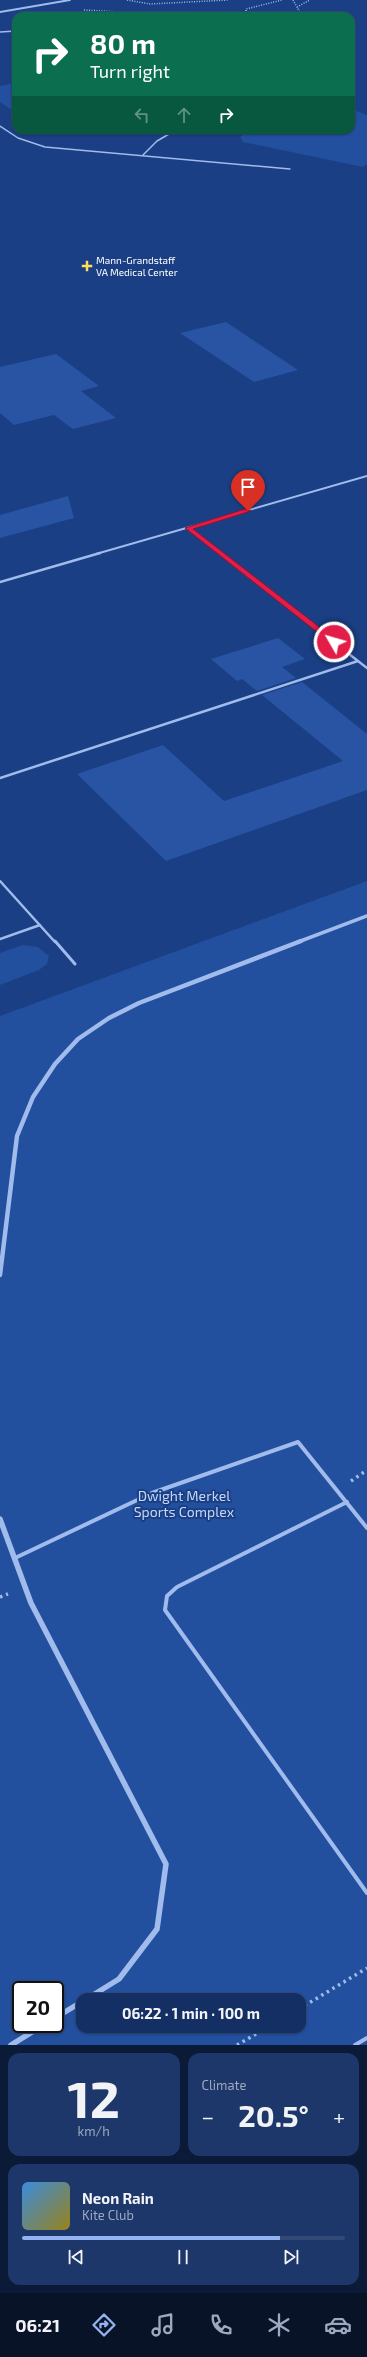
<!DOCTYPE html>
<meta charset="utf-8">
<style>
body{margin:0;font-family:"Exo 2",sans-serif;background:#1d376a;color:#f1f3f6;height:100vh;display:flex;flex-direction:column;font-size:15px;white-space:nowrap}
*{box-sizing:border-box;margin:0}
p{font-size:13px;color:#9da9bf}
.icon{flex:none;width:22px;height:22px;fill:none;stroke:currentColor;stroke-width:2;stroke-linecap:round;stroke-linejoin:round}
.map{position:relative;height:2045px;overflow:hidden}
.side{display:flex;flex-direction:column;gap:8px;padding:8px;background:#0b1a37;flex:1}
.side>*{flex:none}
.banner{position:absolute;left:12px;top:12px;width:343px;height:122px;border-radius:12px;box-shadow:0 1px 3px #0004,0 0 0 1px #334a78;background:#0b6e4f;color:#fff;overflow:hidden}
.speed{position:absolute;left:12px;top:1981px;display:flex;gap:8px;font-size:20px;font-weight:700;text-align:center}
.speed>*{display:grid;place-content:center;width:52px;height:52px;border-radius:50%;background:#142f64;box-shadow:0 1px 3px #0004,0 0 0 1px #334a78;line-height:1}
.speed .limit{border:2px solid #111;border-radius:6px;background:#fff;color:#111}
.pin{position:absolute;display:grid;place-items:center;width:34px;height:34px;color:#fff;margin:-41px -17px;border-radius:50% 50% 50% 0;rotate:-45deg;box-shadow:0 0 4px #0007}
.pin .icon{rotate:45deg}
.me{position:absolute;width:44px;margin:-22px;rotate:308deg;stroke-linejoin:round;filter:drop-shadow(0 0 3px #0008)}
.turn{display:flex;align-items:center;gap:14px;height:84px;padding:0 12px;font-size:18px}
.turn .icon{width:52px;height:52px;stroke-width:2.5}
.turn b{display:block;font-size:28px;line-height:34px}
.lanes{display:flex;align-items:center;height:38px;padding:0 12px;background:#0003;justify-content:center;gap:20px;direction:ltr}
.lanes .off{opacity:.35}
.big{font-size:30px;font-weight:700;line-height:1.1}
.side .tile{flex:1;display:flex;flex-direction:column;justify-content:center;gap:6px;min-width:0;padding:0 14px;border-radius:12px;background:#1d376a}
.side .dial{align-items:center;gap:0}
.dial b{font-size:52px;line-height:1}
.song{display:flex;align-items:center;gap:12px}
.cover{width:48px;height:48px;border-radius:6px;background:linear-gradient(135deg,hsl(210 70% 55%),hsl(50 70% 35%))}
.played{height:4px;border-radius:2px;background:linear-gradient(90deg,#95b2f1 80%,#334a78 80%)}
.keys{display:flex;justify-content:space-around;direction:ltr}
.heat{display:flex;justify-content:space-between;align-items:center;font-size:22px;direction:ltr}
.side .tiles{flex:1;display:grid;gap:8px;grid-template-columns:1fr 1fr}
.tile:last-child{grid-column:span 2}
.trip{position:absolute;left:76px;top:1993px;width:230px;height:40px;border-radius:12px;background:#142f64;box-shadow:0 1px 3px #0004,0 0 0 1px #334a78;font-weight:700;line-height:40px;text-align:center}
.tab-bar{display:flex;height:64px;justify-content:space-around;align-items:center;background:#081328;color:#9da9bf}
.tab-bar .icon{width:28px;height:28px}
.tab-bar .active{color:#95b2f1}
.tab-bar b{font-size:18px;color:#f1f3f6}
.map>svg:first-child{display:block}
.green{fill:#224f9e;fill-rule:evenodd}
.building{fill:#2854a3}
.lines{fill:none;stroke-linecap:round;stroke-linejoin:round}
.path-far1{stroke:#a0bbec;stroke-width:1.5;stroke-dasharray:1 1.5;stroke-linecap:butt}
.path{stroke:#a0bbec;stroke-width:3.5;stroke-dasharray:2.5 4;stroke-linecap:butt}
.service-far4{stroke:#a0bbec;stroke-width:1.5}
.service-far3{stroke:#a0bbec;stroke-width:2}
.service-far2{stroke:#a0bbec;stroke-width:2.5}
.service-far1{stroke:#a0bbec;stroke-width:3}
.service{stroke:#a0bbec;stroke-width:4}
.minor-far3{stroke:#a0bbec;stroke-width:2}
.minor-far2{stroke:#a0bbec;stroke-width:3.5}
.minor-far1{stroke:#a0bbec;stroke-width:4.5}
.minor{stroke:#a0bbec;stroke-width:5.5}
.route{fill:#e11d48;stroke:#92132f}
.poi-dot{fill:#fede5b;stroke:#1a3f85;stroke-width:1.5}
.labels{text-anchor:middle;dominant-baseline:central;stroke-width:4;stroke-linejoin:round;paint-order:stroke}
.far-poi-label{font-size:10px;fill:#fff;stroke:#1a3f85;text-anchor:start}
.near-park-label{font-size:14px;fill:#c5d8f9;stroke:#1a3f85}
</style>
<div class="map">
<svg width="367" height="2045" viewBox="0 0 367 2045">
<rect width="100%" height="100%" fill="#1a3f85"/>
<path class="green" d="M16 83V113L0 102V86Z
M351 109 367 115V164L363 167 243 142 240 137 250 130H351Z
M367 881V2045H0V1016ZM21 1990H55V2024H21ZM83 2000H299V2026H83Z
M23 945 38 947 49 956 47 964 39 970 0 985V953Z"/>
<path class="building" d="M226 322 298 370 254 382 180 333Z
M56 354 99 386 81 391 116 418 73 429 54 415 14 425 0 413V367Z
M68 496 74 518 0 538V515Z
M278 638 305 659 282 667 296 678 257 691 242 679 237 681 211 659Z
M302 682 367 734V790L166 861 77 774 163 745 224 801 343 761 262 695Z"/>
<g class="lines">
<path class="path-far1" d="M127 0 150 4 228 0
M293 0 302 16
M297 7 310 0
M84 10 191 16
M246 16V9L282 0
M351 52 353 54 351 57"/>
<path class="path" d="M351 1481 367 1470
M0 1597 8 1594
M299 2009 367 1968
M237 2045 270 2026"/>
<path class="service-far4" d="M0 32 16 31
M0 126 18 138 45 147 290 169
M143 155 157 141 176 130"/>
<path class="service-far3" d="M188 528 221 554
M96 554 367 476"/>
<path class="service-far2" d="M220 553 367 668
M0 582 100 553
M0 778 358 661
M0 881 55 942
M0 939 40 925"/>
<path class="service-far1" d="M55 941 75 964"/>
<path class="service" d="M347 1502 177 1587 167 1596 165 1610 367 1893
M15 1558 152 1493 298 1442 367 1528
M355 2045 367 2038"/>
<path class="minor-far3" d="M0 12 70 0"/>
<path class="minor-far2" d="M298 942 367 916"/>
<path class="minor-far1" d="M0 1275 17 1136 33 1097 55 1064 78 1039 109 1018 139 1003 301 941"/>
<path class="minor" d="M0 1519 31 1603 166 1864 157 1929 119 1979 85 2000
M55 2018 83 2001
M11 2045 45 2024"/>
</g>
<path class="route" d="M245 509 251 511 193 529 336 640V643H331L185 528Z"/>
<path class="poi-dot" d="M85 260h4v4h4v4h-4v4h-4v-4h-4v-4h4z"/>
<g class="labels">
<g class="far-poi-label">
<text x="96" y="260">Mann-Grandstaff<tspan x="96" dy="12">VA Medical Center</tspan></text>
</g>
<g class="near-park-label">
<text x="184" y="1495">Dwight Merkel<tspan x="184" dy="16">Sports Complex</tspan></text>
</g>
</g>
</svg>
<div class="speed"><div class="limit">20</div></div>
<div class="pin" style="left:248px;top:511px;background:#d93025"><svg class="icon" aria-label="arrive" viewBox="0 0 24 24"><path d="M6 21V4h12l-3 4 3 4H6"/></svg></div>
<svg class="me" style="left:334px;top:642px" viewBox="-20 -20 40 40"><circle r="17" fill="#e11d48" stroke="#fff" stroke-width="3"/><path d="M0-11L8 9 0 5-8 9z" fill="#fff"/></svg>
<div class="trip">06:22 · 1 min · 100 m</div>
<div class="banner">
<div class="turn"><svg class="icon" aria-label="right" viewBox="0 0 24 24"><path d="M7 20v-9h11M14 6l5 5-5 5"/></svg><div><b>80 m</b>Turn right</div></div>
<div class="lanes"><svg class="icon off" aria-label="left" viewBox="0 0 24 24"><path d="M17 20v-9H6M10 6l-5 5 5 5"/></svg><svg class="icon off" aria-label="ahead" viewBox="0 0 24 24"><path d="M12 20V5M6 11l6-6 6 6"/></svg><svg class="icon" aria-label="right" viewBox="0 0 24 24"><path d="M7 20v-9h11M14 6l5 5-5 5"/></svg></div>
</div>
</div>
<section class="side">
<div class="tiles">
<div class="tile dial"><b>12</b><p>km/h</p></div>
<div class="tile"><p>Climate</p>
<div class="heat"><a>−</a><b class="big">20.5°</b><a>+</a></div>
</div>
<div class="tile">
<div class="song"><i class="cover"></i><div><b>Neon Rain</b><p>Kite Club</p></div></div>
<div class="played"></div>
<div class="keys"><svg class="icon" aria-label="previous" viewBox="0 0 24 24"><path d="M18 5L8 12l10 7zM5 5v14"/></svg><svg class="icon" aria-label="pause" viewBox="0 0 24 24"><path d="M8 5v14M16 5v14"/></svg><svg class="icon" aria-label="next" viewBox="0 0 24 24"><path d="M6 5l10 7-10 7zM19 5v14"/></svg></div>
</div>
</div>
</section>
<nav class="tab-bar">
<b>06:21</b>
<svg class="icon active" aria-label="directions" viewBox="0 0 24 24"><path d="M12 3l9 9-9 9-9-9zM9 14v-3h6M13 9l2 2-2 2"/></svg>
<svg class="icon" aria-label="music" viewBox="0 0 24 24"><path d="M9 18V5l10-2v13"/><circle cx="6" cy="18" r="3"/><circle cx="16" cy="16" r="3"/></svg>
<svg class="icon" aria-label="phone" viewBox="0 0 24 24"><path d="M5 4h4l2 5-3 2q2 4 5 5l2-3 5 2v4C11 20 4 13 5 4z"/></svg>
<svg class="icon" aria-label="climate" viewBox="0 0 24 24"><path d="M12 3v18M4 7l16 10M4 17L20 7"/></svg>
<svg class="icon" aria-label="car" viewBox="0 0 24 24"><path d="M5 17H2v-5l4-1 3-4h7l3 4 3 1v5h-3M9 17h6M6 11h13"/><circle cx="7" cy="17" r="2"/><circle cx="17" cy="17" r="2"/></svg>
</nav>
